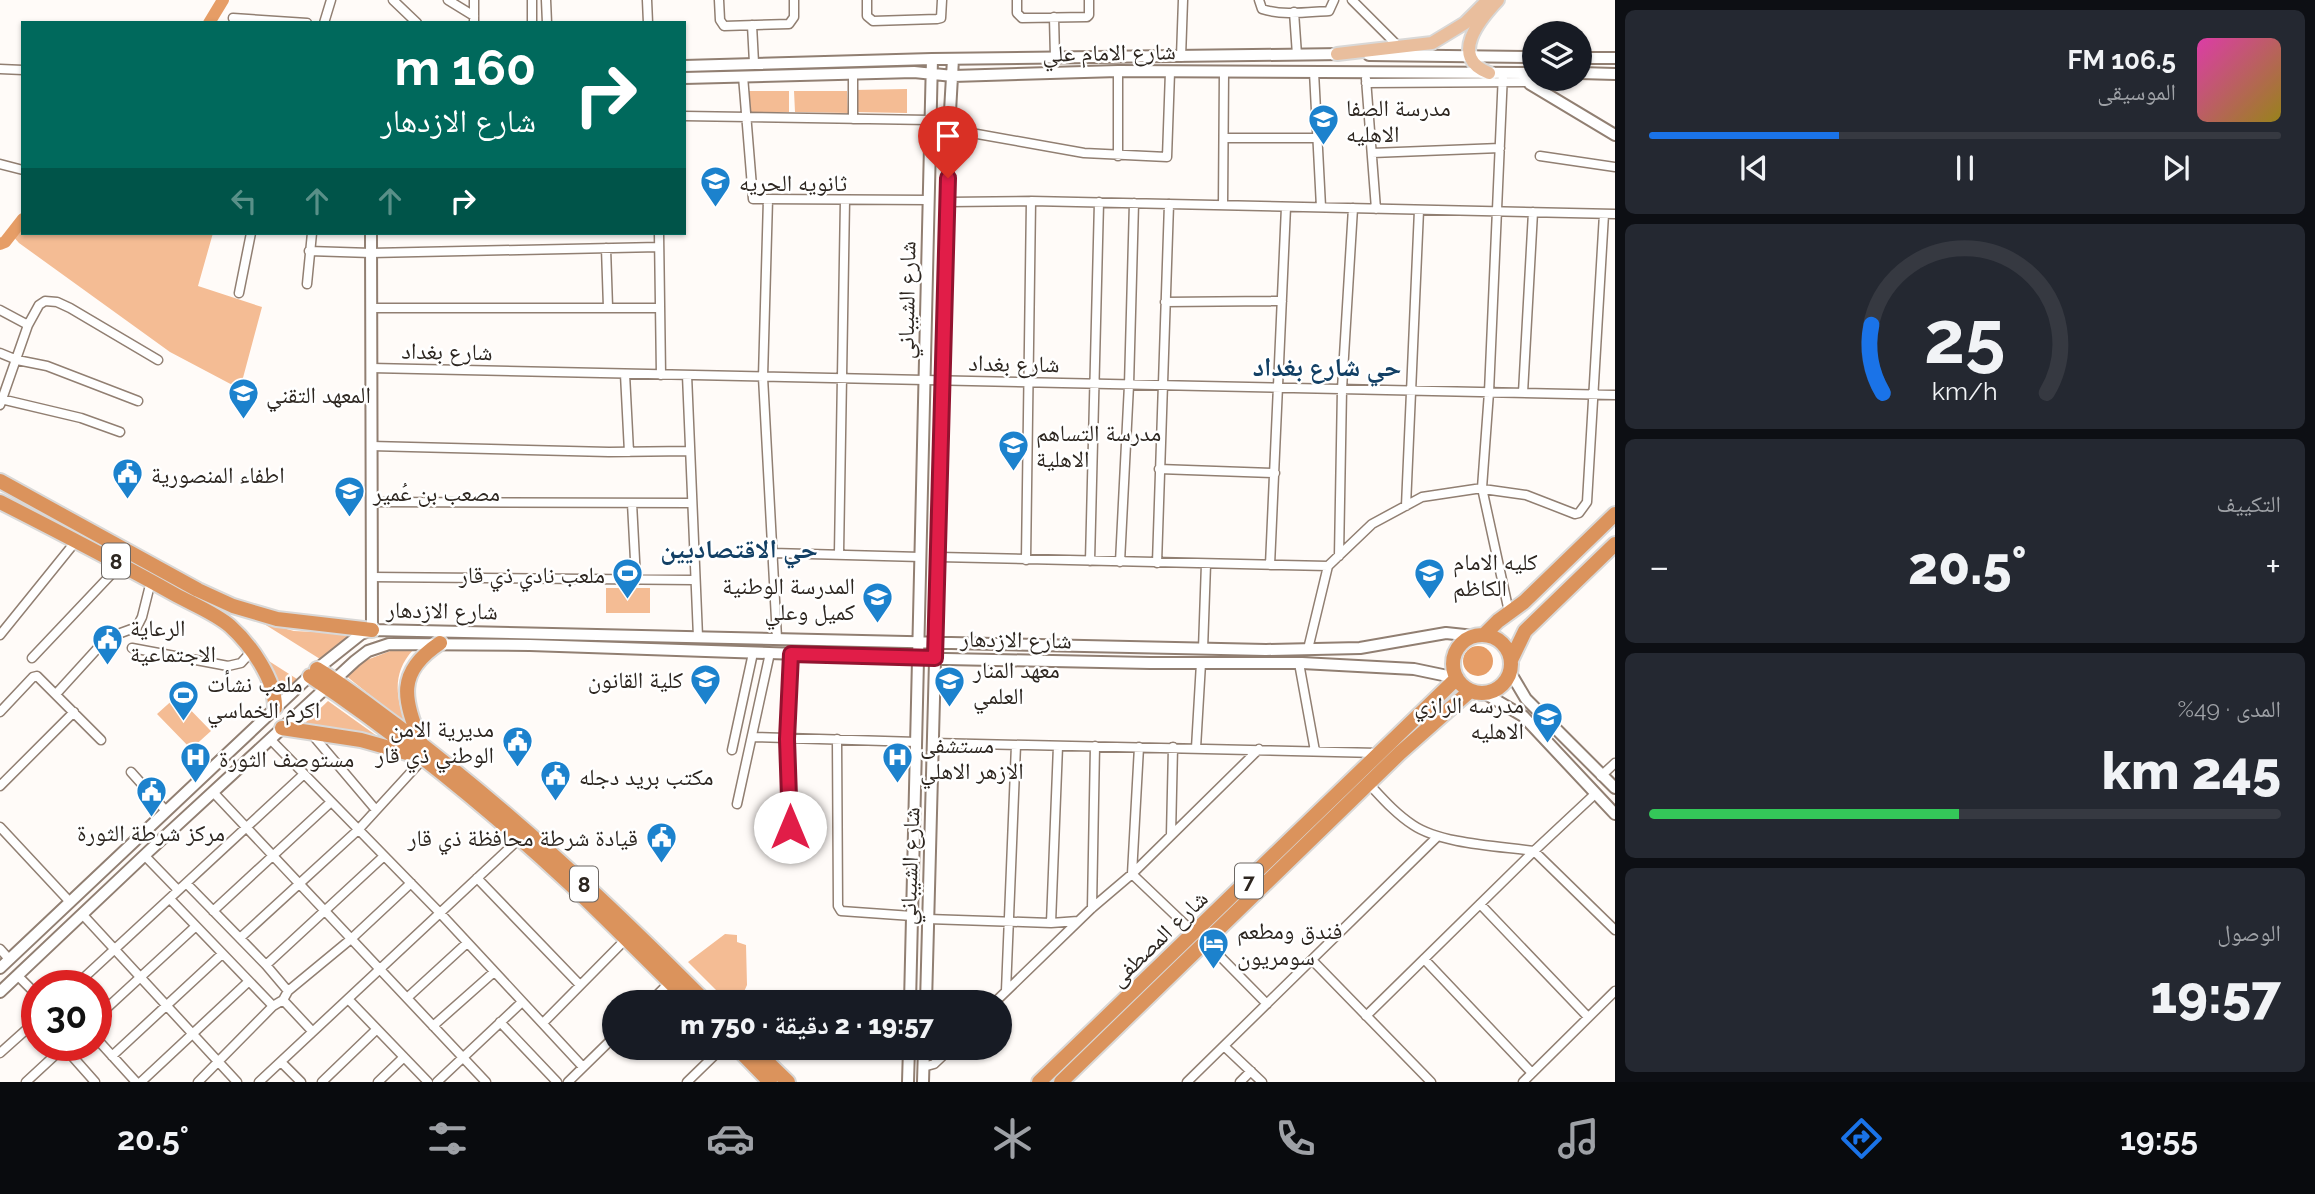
<!DOCTYPE html>
<html lang="ar">
<meta charset="utf-8">
<style>
body{margin:0;font-family:Raleway,"Noto Naskh Arabic",sans-serif;background:#242831;color:#f1f3f6;direction:rtl;height:100vh;display:flex;flex-direction:column;font-size:26px;white-space:nowrap}
*{box-sizing:border-box;margin:0}
p{font-size:23px;color:#9ea1a6}
.icon{flex:none;width:38px;height:38px;fill:none;stroke:currentColor;stroke-width:2;stroke-linecap:round;stroke-linejoin:round}
.map{position:relative;flex:1;overflow:hidden;direction:ltr}
.drawer{display:flex;flex-direction:column;gap:10px;padding:10px;background:#0d0f14;width:700px}
.drawer>*{flex:none}
.hud{position:absolute;left:21px;top:21px;width:665px;height:214px;border-radius:0px;box-shadow:0 2px 5px #0004;direction:rtl;background:#00695c;color:#fff;overflow:hidden}
.buttons{position:absolute;left:1522px;top:21px;display:grid;gap:14px}
.buttons a{display:grid;place-items:center;width:70px;height:70px;border-radius:50%;background:#171b24;box-shadow:0 2px 5px #0004;font-size:35px}
.speed{position:absolute;left:21px;top:970px;display:flex;gap:14px;font-size:35px;font-weight:700;text-align:center}
.speed>*{display:grid;place-content:center;width:91px;height:91px;border-radius:50%;background:#171b24;box-shadow:0 2px 5px #0004;line-height:1}
.speed .limit{border:10px solid #d22;background:#fff;color:#111}
.pin{position:absolute;display:grid;place-items:center;width:60px;height:60px;color:#fff;margin:-72px -30px;border-radius:50% 50% 50% 0;rotate:-45deg;box-shadow:0 0 7px #0007}
.pin .icon{rotate:45deg}
.me{position:absolute;width:77px;margin:-38px;rotate:0deg;stroke-linejoin:round;filter:drop-shadow(0 0 5px #0008)}
.turn{display:flex;align-items:center;gap:24px;height:147px;padding:0 35px;font-size:32px}
.turn .icon{width:91px;height:91px;stroke-width:2.5}
.turn b{display:block;font-size:49px;line-height:60px}
.lanes{display:flex;align-items:center;height:66px;padding:0 35px;background:#0003;justify-content:center;gap:35px;direction:ltr}
.lanes .off{opacity:.35}
.big{font-size:52px;font-weight:800;line-height:1.1}
.drawer .tile{flex:1;display:flex;flex-direction:column;justify-content:center;gap:10px;min-width:0;padding:0 24px;border-radius:10px;background:#242831}
.drawer .dial{align-items:center;gap:0}
.dial svg{height:182px;overflow:visible;fill:none;stroke:#363941;stroke-width:7;stroke-linecap:round;text-anchor:middle}
.dial text{fill:#f1f3f6;stroke:none}
.song{display:flex;align-items:center;gap:21px}
.cover{width:84px;height:84px;border-radius:10px;background:linear-gradient(135deg,hsl(320 70% 55%),hsl(50 70% 35%))}
.played{height:7px;border-radius:4px;background:linear-gradient(90deg,#1a73e8 30%,#363941 30%)}
.keys{display:flex;justify-content:space-around;direction:ltr}
.heat{display:flex;justify-content:space-between;align-items:center;font-size:38px;direction:ltr}
.charge{height:10px;border-radius:5px;background:linear-gradient(90deg,#34c759 49%,#363941 0)}
.trip{position:absolute;left:602px;top:990px;width:410px;height:70px;border-radius:35px;background:#171b24;box-shadow:0 2px 5px #0004;font-weight:800;line-height:70px;text-align:center;direction:rtl}
.tab-bar{display:flex;height:112px;justify-content:space-around;align-items:center;background:#090b0e;color:#9ea1a6}
.tab-bar .icon{width:49px;height:49px}
.tab-bar .on{color:#1a73e8}
.tab-bar b{font-size:32px;color:#f1f3f6}
main{display:flex;flex:1;min-height:0}
.map>svg:first-child{display:block}
.green{fill:#f4bc94}
.water{fill:#e69d66}
.lines{fill:none;stroke-linecap:round;stroke-linejoin:round}
.river{stroke:#e69d66;stroke-width:12}
.street-casing{stroke:#917f72;stroke-width:11}
.secondary-casing{stroke:#917f72;stroke-width:14}
.primary-casing{stroke:#d9d8d7;stroke-width:16}
.highway-casing{stroke:#d9d8d7;stroke-width:18}
.street{stroke:#fff;stroke-width:8}
.secondary{stroke:#fff;stroke-width:10}
.primary{stroke:#e9be9d;stroke-width:12}
.highway{stroke:#db935c;stroke-width:14}
.route-casing{stroke:#92132f;stroke-width:18}
.route{stroke:#e11d48;stroke-width:12}
.labels{text-anchor:middle;dominant-baseline:central;stroke-width:5;stroke-linejoin:round;paint-order:stroke}
.shield{fill:#fff;stroke:#6c6763;stroke-width:2}
.shield-label{font-size:21px;font-weight:bold;fill:#2d2620}
.street-label{font-size:23px;fill:#2d2620;stroke:#fff}
.poi-label{font-size:23px;fill:#2d2620;stroke:#fff;text-anchor:start}
.quarter-label{font-size:26px;font-weight:bold;fill:#134065;stroke:#fff}
</style>
<main>
<section class="drawer">
<div class="tile">
<div class="song"><i class="cover"></i><div><b>106.5 FM</b><p>الموسيقى</p></div></div>
<div class="played"></div>
<div class="keys"><svg class="icon" aria-label="previous" viewBox="0 0 24 24"><path d="M18 5L8 12l10 7zM5 5v14"/></svg><svg class="icon" aria-label="pause" viewBox="0 0 24 24"><path d="M8 5v14M16 5v14"/></svg><svg class="icon" aria-label="next" viewBox="0 0 24 24"><path d="M6 5l10 7-10 7zM19 5v14"/></svg></div>
</div>
<div class="tile dial"><svg viewBox="0 0 100 80">
<path d="M14 69A42 42 0 1 1 86 69"/>
<path d="M14 69A42 42 0 0 1 9 39" stroke="#1a73e8"/>
<text x="50" y="56" font-size="32" font-weight="700">25</text>
<text x="50" y="72" font-size="11">km/h</text>
</svg></div>
<div class="tile"><p>التكييف</p>
<div class="heat"><a>−</a><b class="big">20.5°</b><a>+</a></div>
</div>
<div class="tile"><p>المدى · 49%</p><b class="big">245 km</b><div class="charge"></div></div>
<div class="tile"><p>الوصول</p><b class="big">19:57</b></div>
</section>
<div class="map">
<svg width="1615" height="1082" viewBox="0 0 1615 1082">
<rect width="100%" height="100%" fill="#fffbf8"/>
<path class="green" d="M907 89V113L853 112V90Z
M747 91H789V112H747Z
M794 91H847L848 113 795 112Z
M23 219V233H213L198 286 262 307 240 389 170 352 19 243 11 234Z
M606 588H650V613H606Z
M261 622 294 631 355 634 320 659Z
M393 650H413C392 673 396 696 405 723L345 675 364 661Z
M261 656 297 679 283 694 274 676Z
M177 696 211 731 191 749 157 714Z
M328 701 384 741 304 724Z
M725 934 737 935V942L746 945 747 985 739 1003H729L688 962Z"/>
<path class="water" d="M1463 661a15 15 0 1 1 30 0a15 15 0 1 1-30 0Z"/>
<g class="lines">
<path class="river" d="M209 23 223 0
M0 244 5 242 23 219"/>
<defs>
<path id="street" d="M393 0 417 23
M448 0 474 16
M474 0V23
M532 0V23
M546 0 547 23
M647 0 648 23
M719 0 720 20 724 26 789 24 794 17V0
M867 0V16L873 21 937 19 941 18 942 0
M1017 0V13L1022 18 1087 17 1089 15V0
M1259 0 1262 9C1283 16 1308 12 1329 11L1334 0
M1352 0 1398 46
M1294 12 1297 55
M1054 17 1055 58
M233 18 307 23
M324 23 331 0
M752 25 754 63
M1181 57 1183 0
M0 69 23 70
M1314 72 1321 207
M1503 73 1489 392 1482 488 1509 612
M743 76 753 199 929 200
M1366 79 1376 209
M1366 83 1527 82
M684 116 930 120
M853 119V74
M949 129 1084 153 1167 157 1170 72
M1224 138H1318
M1372 153 1500 148
M1118 156V71
M1540 156 1615 167
M0 164 23 170
M768 199 763 377 777 638
M948 202 1031 201 1615 214
M1223 205 1224 72
M659 233 661 375
M606 248 608 307
M309 251 371 253 659 247
M307 284 312 233
M239 293 251 233
M1165 302 1282 301
M371 308H660
M0 310 28 325
M0 353 17 360 47 366 138 401
M371 368 1615 395
M625 374 629 452
M687 375 698 637
M1523 393 1533 212
M1 399 81 418 120 432
M0 405 28 325 39 305 45 301 57 302 70 308 158 360
M371 446 609 452 689 451
M1159 469 1275 473
M1483 489 1526 495 1575 514 1579 513 1587 502 1604 214
M371 502 692 503
M632 503 636 579
M1406 506 1419 210
M772 553 921 557
M839 553 845 200
M1339 556 1342 389 1353 208
M939 557 1328 566
M1026 560 1031 201
M1090 561 1099 202
M1120 562 1129 385 1134 203
M1157 563 1169 204
M1270 565 1286 207
M371 577 694 580
M0 635 76 541
M132 648 228 666 241 663 251 652
M1203 649 1206 564
M1308 649 1328 566 1372 524 1422 497 1482 488
M32 658 121 564
M1299 663 1315 751
M56 694 107 638 137 627 142 617 151 581
M0 712 33 677 37 676 101 740
M310 732 376 810
M752 737 917 742
M270 739 440 913 583 1067
M837 739 838 906 841 911 912 916
M933 743 1378 753
M1139 747 1132 874 1195 934
M1196 748 1201 663
M732 750 753 653
M131 772 166 811
M1601 776 1615 763
M1369 784C1383 799 1396 814 1413 825 1441 844 1499 846 1534 851L1595 794
M0 786 74 712
M213 792 486 1082
M737 804 770 653
M0 827 70 902
M790 827 787 739 791 654
M1171 835 1173 747
M145 856 177 889
M477 878 580 985
M187 884 266 965 288 991
M170 899 273 1006
M1480 904 1588 1017
M1092 908 1095 746
M213 911 331 802
M83 915 237 1082
M928 919 1051 923 1078 921
M1051 923 1058 746
M240 938 358 830 423 759
M1205 941 1267 1004
M0 949 9 959
M1424 959 1532 1073
M1312 960 1431 1082
M266 965 384 856
M18 976 37 995
M76 985 304 774
M1006 991 1016 745
M407 998 467 943
M348 999 428 1082
M283 1000 312 1031
M649 1003 670 982
M994 1003 1092 908 1132 874 1259 749
M1366 1016 1534 851 1615 930
M96 1018 196 926
M500 1022 557 1082
M543 1023 626 939
M433 1026 494 972
M96 1038 136 1082
M1224 1046 1262 1082
M64 1047 95 1082
M0 1053 37 1020
M112 1056 222 954
M281 1062 301 1082
M923 1067 934 1064 951 1048
M26 1082 66 1045
M141 1082 248 982
M198 1082 273 1006 283 1000 288 991 351 939 411 883
M259 1082 519 839
M322 1082 377 1029
M378 1082 404 1057
M437 1082 522 1002
M568 1082 614 1037
M687 1082 722 1048
M1187 1082 1437 837
M1240 1082 1251 1071
M1523 1082 1615 991"/>
<path id="secondary" d="M1369 55 1535 57
M1580 58H1615
M684 66 932 59 1343 54
M1522 73 1530 84 1615 135
M1580 73 1615 74
M684 78 914 72 953 76 1118 71 1535 73
M371 233 372 630
M1510 672 1526 699 1615 788
M1484 693 1523 716 1615 814
M0 968 317 669 361 634 372 630 1266 650 1360 648 1446 633 1474 636
M0 992 149 851 355 661 368 651 389 644 530 645 946 659 1150 663H1302L1414 669 1457 678
M910 1003 932 59
M926 1003 949 129 953 59
M908 1082 909 1048
M923 1082 924 1048"/>
<path id="primary" d="M1337 54 1432 43 1465 23 1488 0
M1489 73C1448 57 1480 19 1498 0"/>
<path id="highway" d="M0 481 198 590 233 606 277 619 372 630
M0 502C59 532 117 562 174 594 192 604 215 613 230 626 250 644 276 680 275 708
M1453 664a29 29 0 1 1 58 0a29 29 0 1 1-58 0Z
M1484 635 1498 621 1524 602 1615 514
M1511 660 1525 631 1615 544
M317 669C345 686 370 706 396 725 508 809 609 904 707 1003
M310 676C401 737 488 808 569 883 610 922 650 963 691 1003
M282 728 361 740 407 753
M421 743C404 699 395 673 440 643
M737 1048 770 1082
M753 1048 788 1082
M1039 1082 1457 678
M1061 1082 1400 753 1470 691"/>
</defs>
<use href="#street" class="street-casing"/>
<use href="#secondary" class="secondary-casing"/>
<use href="#primary" class="primary-casing"/>
<use href="#highway" class="highway-casing"/>
<use href="#street" class="street"/>
<use href="#secondary" class="secondary"/>
<use href="#primary" class="primary"/>
<use href="#highway" class="highway"/>
</g>
<g class="lines">
<defs>
<path id="route" d="M790 827 787 739 791 654 935 658 948 178"/>
</defs>
<use href="#route" class="route-casing"/>
<use href="#route" class="route"/>
</g>
<defs>
<symbol id="university-pin" viewBox="-11 -11 22 30"><path d="M0 17L-7.5 6A9.5 9.5 0 1 1 7.5 6Z" fill="#1c82cd" stroke="#fff"/><path d="M0-5L7-2L0 1L-7-2ZM-4 1L0 2.5L4 1V4Q0 6-4 4Z" fill="#fff"/></symbol>
<symbol id="school-pin" viewBox="-11 -11 22 30"><path d="M0 17L-7.5 6A9.5 9.5 0 1 1 7.5 6Z" fill="#1c82cd" stroke="#fff"/><path d="M0-5L7-2L0 1L-7-2ZM-4 1L0 2.5L4 1V4Q0 6-4 4Z" fill="#fff"/></symbol>
<symbol id="civic-pin" viewBox="-11 -11 22 30"><path d="M0 17L-7.5 6A9.5 9.5 0 1 1 7.5 6Z" fill="#1c82cd" stroke="#fff"/><path d="M-.6-6.5H3V-4.5H.6V-3L4-1V1h2V6H-6V1h2V-1L-.6-3ZM-1.2 2.5V6h2.4V2.5Z" fill="#fff"/></symbol>
<symbol id="stadium-pin" viewBox="-11 -11 22 30"><path d="M0 17L-7.5 6A9.5 9.5 0 1 1 7.5 6Z" fill="#1c82cd" stroke="#fff"/><path d="M0-5a6.5 5 0 1 0 0 10a6.5 5 0 1 0 0-10ZM-3.5-1.8h7v3.6h-7Z" fill="#fff"/></symbol>
<symbol id="hospital-pin" viewBox="-11 -11 22 30"><path d="M0 17L-7.5 6A9.5 9.5 0 1 1 7.5 6Z" fill="#1c82cd" stroke="#fff"/><path d="M-5-5h3v3.5h4V-5h3V5h-3V1.5h-4V5h-3Z" fill="#fff"/></symbol>
<symbol id="hotel-pin" viewBox="-11 -11 22 30"><path d="M0 17L-7.5 6A9.5 9.5 0 1 1 7.5 6Z" fill="#1c82cd" stroke="#fff"/><path d="M-6-4.5h1.5V1H6V5H4.5V3h-9V5H-6ZM-4 0a1.8 1.8 0 1 1 3.6 0ZM.5 0V-2.5h3Q6-2.5 6 0Z" fill="#fff"/></symbol>
</defs>
<g fill-rule="evenodd">
<use href="#university-pin" x="1306" y="102" width="35" height="47"/>
<use href="#school-pin" x="698" y="164" width="35" height="47"/>
<use href="#university-pin" x="226" y="376" width="35" height="47"/>
<use href="#school-pin" x="996" y="428" width="35" height="47"/>
<use href="#civic-pin" x="110" y="456" width="35" height="47"/>
<use href="#school-pin" x="332" y="474" width="35" height="47"/>
<use href="#stadium-pin" x="610" y="556" width="35" height="47"/>
<use href="#university-pin" x="1412" y="556" width="35" height="47"/>
<use href="#school-pin" x="860" y="580" width="35" height="47"/>
<use href="#civic-pin" x="90" y="622" width="35" height="47"/>
<use href="#university-pin" x="688" y="662" width="35" height="47"/>
<use href="#school-pin" x="932" y="664" width="35" height="47"/>
<use href="#stadium-pin" x="166" y="678" width="35" height="47"/>
<use href="#school-pin" x="1530" y="700" width="35" height="47"/>
<use href="#civic-pin" x="500" y="724" width="35" height="47"/>
<use href="#hospital-pin" x="880" y="740" width="35" height="47"/>
<use href="#hospital-pin" x="178" y="740" width="35" height="47"/>
<use href="#civic-pin" x="538" y="758" width="35" height="47"/>
<use href="#civic-pin" x="134" y="774" width="35" height="47"/>
<use href="#civic-pin" x="644" y="820" width="35" height="47"/>
<use href="#hotel-pin" x="1196" y="926" width="35" height="47"/>
</g>
<g class="labels">
<g class="shield">
<rect x="102" y="543.5" width="28" height="35" rx="5"/>
<rect x="1235" y="863.5" width="28" height="35" rx="5"/>
<rect x="570" y="866.5" width="28" height="35" rx="5"/>
</g>
<g class="shield-label">
<text x="116" y="561">8</text>
<text x="1249" y="881">7</text>
<text x="584" y="884">8</text>
</g>
<g class="street-label">
<text transform="translate(1109 52) rotate(-1)">شارع الامام علي</text>
<text transform="translate(906 300) rotate(-89)">شارع الشيباني</text>
<text transform="translate(447 351) rotate(1)">شارع بغداد</text>
<text transform="translate(1014 363) rotate(1)">شارع بغداد</text>
<text transform="translate(442 610) rotate(1)">شارع الازدهار</text>
<text transform="translate(1016 639) rotate(1)">شارع الازدهار</text>
<text transform="translate(909 866) rotate(-88)">شارع الشيباني</text>
<text transform="translate(1158 938) rotate(-44)">شارع المصطفى</text>
</g>
<g class="poi-label">
<text x="1346" y="107">مدرسة الصفا<tspan x="1346" dy="26">الاهليه</tspan></text>
<text x="739" y="182">ثانويه الحريه</text>
<text x="266" y="394">المعهد التقني</text>
<text x="1036" y="432">مدرسة التساهم<tspan x="1036" dy="26">الاهلية</tspan></text>
<text x="151" y="474">اطفاء المنصورية</text>
<text x="373" y="492">مصعب بن عُمير</text>
<text x="1453" y="561">كليه الامام<tspan x="1453" dy="26">الكاظم</tspan></text>
<text x="605" y="574" text-anchor="end">ملعب نادي ذي قار</text>
<text x="855" y="585" text-anchor="end">المدرسة الوطنية<tspan x="855" dy="26">كميل وعلي</tspan></text>
<text x="130" y="627">الرعاية<tspan x="130" dy="26">الاجتماعية</tspan></text>
<text x="973" y="669">معهد المنار<tspan x="973" dy="26">العلمي</tspan></text>
<text x="683" y="679" text-anchor="end">كلية القانون</text>
<text x="207" y="683">ملعب نشأت<tspan x="207" dy="26">اكرم الخماسي</tspan></text>
<text x="1524" y="704" text-anchor="end">مدرسه الرازي<tspan x="1524" dy="26">الاهليه</tspan></text>
<text x="494" y="728" text-anchor="end">مديرية الامن<tspan x="494" dy="26">الوطني ذي قار</tspan></text>
<text x="920" y="744">مستشفى<tspan x="920" dy="26">الازهر الاهلي</tspan></text>
<text x="219" y="758">مستوصف الثورة</text>
<text x="579" y="776">مكتب بريد دجله</text>
<text x="151" y="832" text-anchor="middle">مركز شرطة الثورة</text>
<text x="638" y="837" text-anchor="end">قيادة شرطة محافظة ذي قار</text>
<text x="1237" y="930">فندق ومطعم<tspan x="1237" dy="26">سومريون</tspan></text>
</g>
<g class="quarter-label">
<text x="1327" y="367">حي شارع بغداد</text>
<text x="739" y="549">حي الاقتصاديين</text>
</g>
</g>
</svg>
<div class="buttons">
<a><svg class="icon" aria-label="layers" viewBox="0 0 24 24"><path d="M12 4l9 5-9 5-9-5zM3 14l9 5 9-5"/></svg></a>
</div>
<div class="speed"><div class="limit">30</div></div>
<div class="pin" style="left:948px;top:178px;background:#d93025"><svg class="icon" aria-label="arrive" viewBox="0 0 24 24"><path d="M6 21V4h12l-3 4 3 4H6"/></svg></div>
<svg class="me" style="left:790px;top:827px" viewBox="-20 -20 40 40"><circle r="19" fill="#fff"/><path d="M0-13L10 11 0 6-10 11z" fill="#e11d48"/></svg>
<div class="trip">19:57 · 2 دقيقة · 750 m</div>
<div class="hud">
<div class="turn"><svg class="icon" aria-label="right" viewBox="0 0 24 24"><path d="M7 20v-9h11M14 6l5 5-5 5"/></svg><div><b>160 m</b>شارع الازدهار</div></div>
<div class="lanes"><svg class="icon off" aria-label="left" viewBox="0 0 24 24"><path d="M17 20v-9H6M10 6l-5 5 5 5"/></svg><svg class="icon off" aria-label="ahead" viewBox="0 0 24 24"><path d="M12 20V5M6 11l6-6 6 6"/></svg><svg class="icon off" aria-label="ahead" viewBox="0 0 24 24"><path d="M12 20V5M6 11l6-6 6 6"/></svg><svg class="icon" aria-label="right" viewBox="0 0 24 24"><path d="M7 20v-9h11M14 6l5 5-5 5"/></svg></div>
</div>
</div>
</main>
<nav class="tab-bar">
<b>19:55</b>
<svg class="icon on" aria-label="directions" viewBox="0 0 24 24"><path d="M12 3l9 9-9 9-9-9zM9 14v-3h6M13 9l2 2-2 2"/></svg>
<svg class="icon" aria-label="music" viewBox="0 0 24 24"><path d="M9 18V5l10-2v13"/><circle cx="6" cy="18" r="3"/><circle cx="16" cy="16" r="3"/></svg>
<svg class="icon" aria-label="phone" viewBox="0 0 24 24"><path d="M5 4h4l2 5-3 2q2 4 5 5l2-3 5 2v4C11 20 4 13 5 4z"/></svg>
<svg class="icon" aria-label="climate" viewBox="0 0 24 24"><path d="M12 3v18M4 7l16 10M4 17L20 7"/></svg>
<svg class="icon" aria-label="car" viewBox="0 0 24 24"><path d="M5 17H2v-5l4-1 3-4h7l3 4 3 1v5h-3M9 17h6M6 11h13"/><circle cx="7" cy="17" r="2"/><circle cx="17" cy="17" r="2"/></svg>
<svg class="icon" aria-label="filters" viewBox="0 0 24 24"><path d="M4 7h16M4 17h16"/><circle cx="9" cy="7" r="2"/><circle cx="15" cy="17" r="2"/></svg>
<b>20.5°</b>
</nav>
